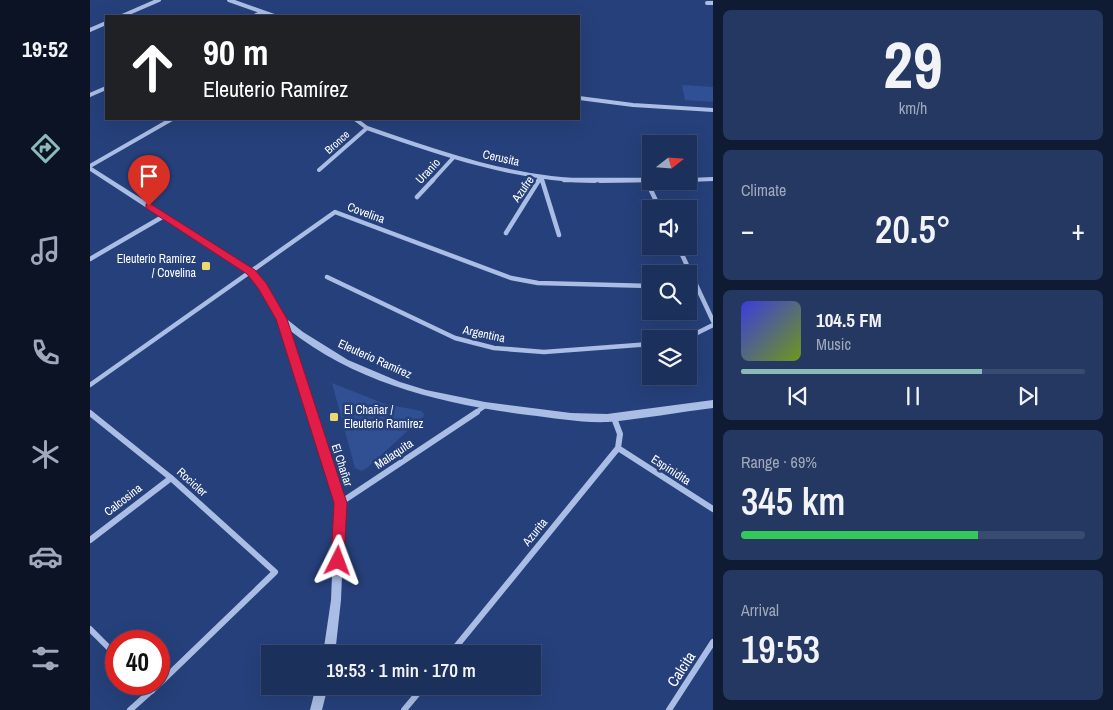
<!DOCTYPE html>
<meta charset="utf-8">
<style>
body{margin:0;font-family:"Archivo Narrow",sans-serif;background:#253862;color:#f1f3f6;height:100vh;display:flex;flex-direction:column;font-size:19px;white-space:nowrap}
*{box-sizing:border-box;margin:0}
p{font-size:16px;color:#a0a9bb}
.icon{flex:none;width:28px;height:28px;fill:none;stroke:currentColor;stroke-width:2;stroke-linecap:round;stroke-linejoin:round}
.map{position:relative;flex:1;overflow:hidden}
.sheet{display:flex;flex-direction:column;gap:10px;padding:10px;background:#0f1a33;width:400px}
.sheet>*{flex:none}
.guide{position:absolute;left:15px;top:15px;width:475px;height:105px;border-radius:0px;box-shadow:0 5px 20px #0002,0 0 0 1px #3a4b72;background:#202124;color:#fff;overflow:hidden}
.needle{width:32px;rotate:73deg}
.buttons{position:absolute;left:552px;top:135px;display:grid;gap:10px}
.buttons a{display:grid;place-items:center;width:55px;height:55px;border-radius:0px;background:#1c305c;box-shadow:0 5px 20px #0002,0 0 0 1px #3a4b72;font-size:25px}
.speed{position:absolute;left:15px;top:630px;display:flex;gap:10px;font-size:25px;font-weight:700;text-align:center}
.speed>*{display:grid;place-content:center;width:65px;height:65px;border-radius:50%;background:#1c305c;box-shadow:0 5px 20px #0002,0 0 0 1px #3a4b72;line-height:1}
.speed .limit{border:8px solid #d22;background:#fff;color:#111}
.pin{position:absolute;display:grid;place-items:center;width:42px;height:42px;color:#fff;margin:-51px -21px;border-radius:50% 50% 50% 0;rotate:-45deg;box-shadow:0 0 5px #0007}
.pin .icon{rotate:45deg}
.me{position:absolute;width:55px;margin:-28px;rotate:3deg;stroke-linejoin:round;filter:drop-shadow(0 0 4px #0008)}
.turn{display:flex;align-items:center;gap:18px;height:105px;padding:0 15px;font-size:22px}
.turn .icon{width:65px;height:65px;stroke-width:2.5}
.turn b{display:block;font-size:35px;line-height:42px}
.big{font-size:38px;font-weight:600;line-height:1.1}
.sheet .card{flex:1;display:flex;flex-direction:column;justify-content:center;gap:8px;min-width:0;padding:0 18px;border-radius:8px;background:#253862}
.sheet .dial{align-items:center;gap:0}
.dial b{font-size:65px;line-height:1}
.song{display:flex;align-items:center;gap:15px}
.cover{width:60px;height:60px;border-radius:8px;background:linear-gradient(135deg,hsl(240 70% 55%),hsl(80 70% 35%))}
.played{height:5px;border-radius:2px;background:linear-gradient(90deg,#8bbbb9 70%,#3a4b72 70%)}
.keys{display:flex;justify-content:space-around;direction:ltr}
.heat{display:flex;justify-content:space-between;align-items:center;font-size:28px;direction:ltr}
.charge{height:8px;border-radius:4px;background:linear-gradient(90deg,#34c759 69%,#3a4b72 0)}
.trip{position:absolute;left:171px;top:645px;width:280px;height:50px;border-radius:0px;background:#1c305c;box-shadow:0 5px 20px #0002,0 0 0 1px #3a4b72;font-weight:600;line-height:50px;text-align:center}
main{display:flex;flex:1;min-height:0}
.tab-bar{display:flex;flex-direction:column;width:90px;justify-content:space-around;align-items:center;background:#0b1325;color:#a0a9bb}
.tab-bar .icon{width:35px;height:35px}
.tab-bar .active{color:#8bbbb9}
.tab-bar b{font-size:22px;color:#f1f3f6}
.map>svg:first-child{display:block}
.green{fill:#315093}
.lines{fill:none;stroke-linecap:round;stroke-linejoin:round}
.minor-far2{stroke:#aabde4;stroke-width:4}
.minor-far1{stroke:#aabde4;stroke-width:4.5}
.minor{stroke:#aabde4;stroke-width:6}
.tertiary{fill:#aabde4;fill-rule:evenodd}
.route{fill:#e11d48;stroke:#92132f}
.poi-dot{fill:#edd96f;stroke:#26407b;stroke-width:2}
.labels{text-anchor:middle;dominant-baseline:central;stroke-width:5;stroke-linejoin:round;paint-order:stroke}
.far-street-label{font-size:11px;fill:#fff;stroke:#26407b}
.street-label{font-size:12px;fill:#fff;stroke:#26407b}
.poi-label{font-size:12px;fill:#fff;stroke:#26407b;text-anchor:end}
.near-street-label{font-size:15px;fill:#fff;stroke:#26407b}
</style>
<main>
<nav class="tab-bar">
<b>19:52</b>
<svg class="icon active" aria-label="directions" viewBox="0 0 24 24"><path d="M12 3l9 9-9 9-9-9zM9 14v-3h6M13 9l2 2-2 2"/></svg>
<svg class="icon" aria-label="music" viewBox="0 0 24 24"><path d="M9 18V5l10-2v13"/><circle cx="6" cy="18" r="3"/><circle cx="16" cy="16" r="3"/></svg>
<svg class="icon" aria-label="phone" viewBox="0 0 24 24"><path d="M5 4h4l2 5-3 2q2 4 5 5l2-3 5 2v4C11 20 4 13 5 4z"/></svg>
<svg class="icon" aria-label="climate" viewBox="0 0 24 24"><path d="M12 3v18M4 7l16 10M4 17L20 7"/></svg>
<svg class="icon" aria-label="car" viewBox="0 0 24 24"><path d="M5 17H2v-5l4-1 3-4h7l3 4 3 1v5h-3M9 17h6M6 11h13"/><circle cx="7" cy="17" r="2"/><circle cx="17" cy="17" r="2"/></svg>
<svg class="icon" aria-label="filters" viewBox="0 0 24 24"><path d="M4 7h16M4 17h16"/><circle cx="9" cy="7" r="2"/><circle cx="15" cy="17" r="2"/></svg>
</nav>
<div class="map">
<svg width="623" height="710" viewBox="0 0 623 710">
<rect width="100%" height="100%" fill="#26407b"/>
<path class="green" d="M592 85 623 87V102L595 100Z
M242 383 295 404 331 411 334 414 333 417 278 467 272 471 265 468Z"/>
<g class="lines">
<path class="minor-far2" d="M139 0 184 16
M617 3H623
M32 16 69 0
M164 16 171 13
M0 30 16 23
M0 95 16 88
M489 98 543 105 623 110
M265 119 277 128C351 154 426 180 505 181
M0 166 82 119
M229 170 277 128
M451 177 452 181
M599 180 623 179
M342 181 363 158
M448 181 451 177
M510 181 561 180"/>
<path class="minor-far1" d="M452 180 469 235
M474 180H561
M556 180 570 209
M599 180H602
M327 197 343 180
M416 233 449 180
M588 246 623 321
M0 259 74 216
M237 277 365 338 404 348 454 352 561 344
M599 287H607
M595 339 623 325
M0 385 245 212 421 278 448 283 561 286
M385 413 395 406"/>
<path class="minor" d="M0 413 81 478 185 572 69 684
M528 448 623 509
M250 503 387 412
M0 540 81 478
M0 629 26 655
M360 654 528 448 530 434 524 418
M55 684 62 691
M40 710 69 684
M314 710 334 686
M579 710 623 642"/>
<path class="tertiary" d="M0 166 164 270 175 284 194 317 213 332 258 360 310 382 336 390 395 402 481 413 517 414 623 400V408C588 412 553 419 518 422 491 423 464 418 438 415 353 404 267 384 198 329L255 503 251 600 245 654H233L241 600 245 503 187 319 169 288 158 274 0 171Z
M226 686H238L232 710H220Z"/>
</g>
<path class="route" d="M59 203 165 270 176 283 197 319 257 503 254 561 252 565 248 567 243 565 241 561 244 503 186 319 168 288 157 274 56 208V204Z"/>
<g class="poi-dot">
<rect x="111" y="261" width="10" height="10" rx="2.5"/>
<rect x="239" y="412" width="10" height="10" rx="2.5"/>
</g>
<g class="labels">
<g class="far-street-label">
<text transform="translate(247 142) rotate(-42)">Bronce</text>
</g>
<g class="street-label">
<text transform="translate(411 158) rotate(12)">Cerusita</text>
<text transform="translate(338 171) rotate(-47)">Uranio</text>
<text transform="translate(433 189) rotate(-55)">Azufre</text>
<text transform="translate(276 213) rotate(20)">Covelina</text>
<text transform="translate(394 334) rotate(12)">Argentina</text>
<text transform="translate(285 359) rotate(24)">Eleuterio Ramírez</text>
<text transform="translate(304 454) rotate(-34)">Malaquita</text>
<text transform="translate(252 465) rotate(72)">El Chañar</text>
<text transform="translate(581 470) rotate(33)">Espinidita</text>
<text transform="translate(102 482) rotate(42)">Rocicler</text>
<text transform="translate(33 500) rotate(-38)">Calcosina</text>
<text transform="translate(445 532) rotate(-51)">Azurita</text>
</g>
<g class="poi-label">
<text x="106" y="259">Eleuterio Ramírez<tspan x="106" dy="14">/ Covelina</tspan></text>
<text x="254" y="410" text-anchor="start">El Chañar /<tspan x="254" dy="14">Eleuterio Ramirez</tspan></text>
</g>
<g class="near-street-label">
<text transform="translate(591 669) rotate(-57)">Calcita</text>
</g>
</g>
</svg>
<div class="buttons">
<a><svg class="needle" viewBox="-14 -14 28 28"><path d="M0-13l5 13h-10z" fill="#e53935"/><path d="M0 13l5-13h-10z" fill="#a0a9bb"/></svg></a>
<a><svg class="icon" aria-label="sound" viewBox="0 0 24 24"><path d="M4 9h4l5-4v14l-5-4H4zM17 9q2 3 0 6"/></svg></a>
<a><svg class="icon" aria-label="search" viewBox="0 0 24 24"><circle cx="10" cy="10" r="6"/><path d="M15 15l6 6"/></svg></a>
<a><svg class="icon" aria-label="layers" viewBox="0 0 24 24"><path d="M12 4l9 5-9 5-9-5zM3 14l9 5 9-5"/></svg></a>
</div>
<div class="speed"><div class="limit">40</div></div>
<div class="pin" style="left:59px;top:206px;background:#d93025"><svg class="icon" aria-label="arrive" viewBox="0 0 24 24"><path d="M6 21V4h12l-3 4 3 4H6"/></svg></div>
<svg class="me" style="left:248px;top:561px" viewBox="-20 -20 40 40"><path d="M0-17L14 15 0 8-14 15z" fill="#e11d48" stroke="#fff" stroke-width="4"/></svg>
<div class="trip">19:53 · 1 min · 170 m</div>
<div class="guide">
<div class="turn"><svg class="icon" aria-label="ahead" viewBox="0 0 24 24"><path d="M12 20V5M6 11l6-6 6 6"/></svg><div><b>90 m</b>Eleuterio Ramírez</div></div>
</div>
</div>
<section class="sheet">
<div class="card dial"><b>29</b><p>km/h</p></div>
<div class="card"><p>Climate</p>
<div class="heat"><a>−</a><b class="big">20.5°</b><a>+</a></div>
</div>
<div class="card">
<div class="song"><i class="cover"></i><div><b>104.5 FM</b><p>Music</p></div></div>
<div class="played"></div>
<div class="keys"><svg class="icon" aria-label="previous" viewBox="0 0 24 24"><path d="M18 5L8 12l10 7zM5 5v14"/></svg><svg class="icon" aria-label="pause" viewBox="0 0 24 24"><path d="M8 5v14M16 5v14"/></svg><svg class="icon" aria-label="next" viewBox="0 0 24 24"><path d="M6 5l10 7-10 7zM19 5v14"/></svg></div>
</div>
<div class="card"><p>Range · 69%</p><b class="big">345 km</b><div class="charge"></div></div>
<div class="card"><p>Arrival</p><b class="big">19:53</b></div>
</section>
</main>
